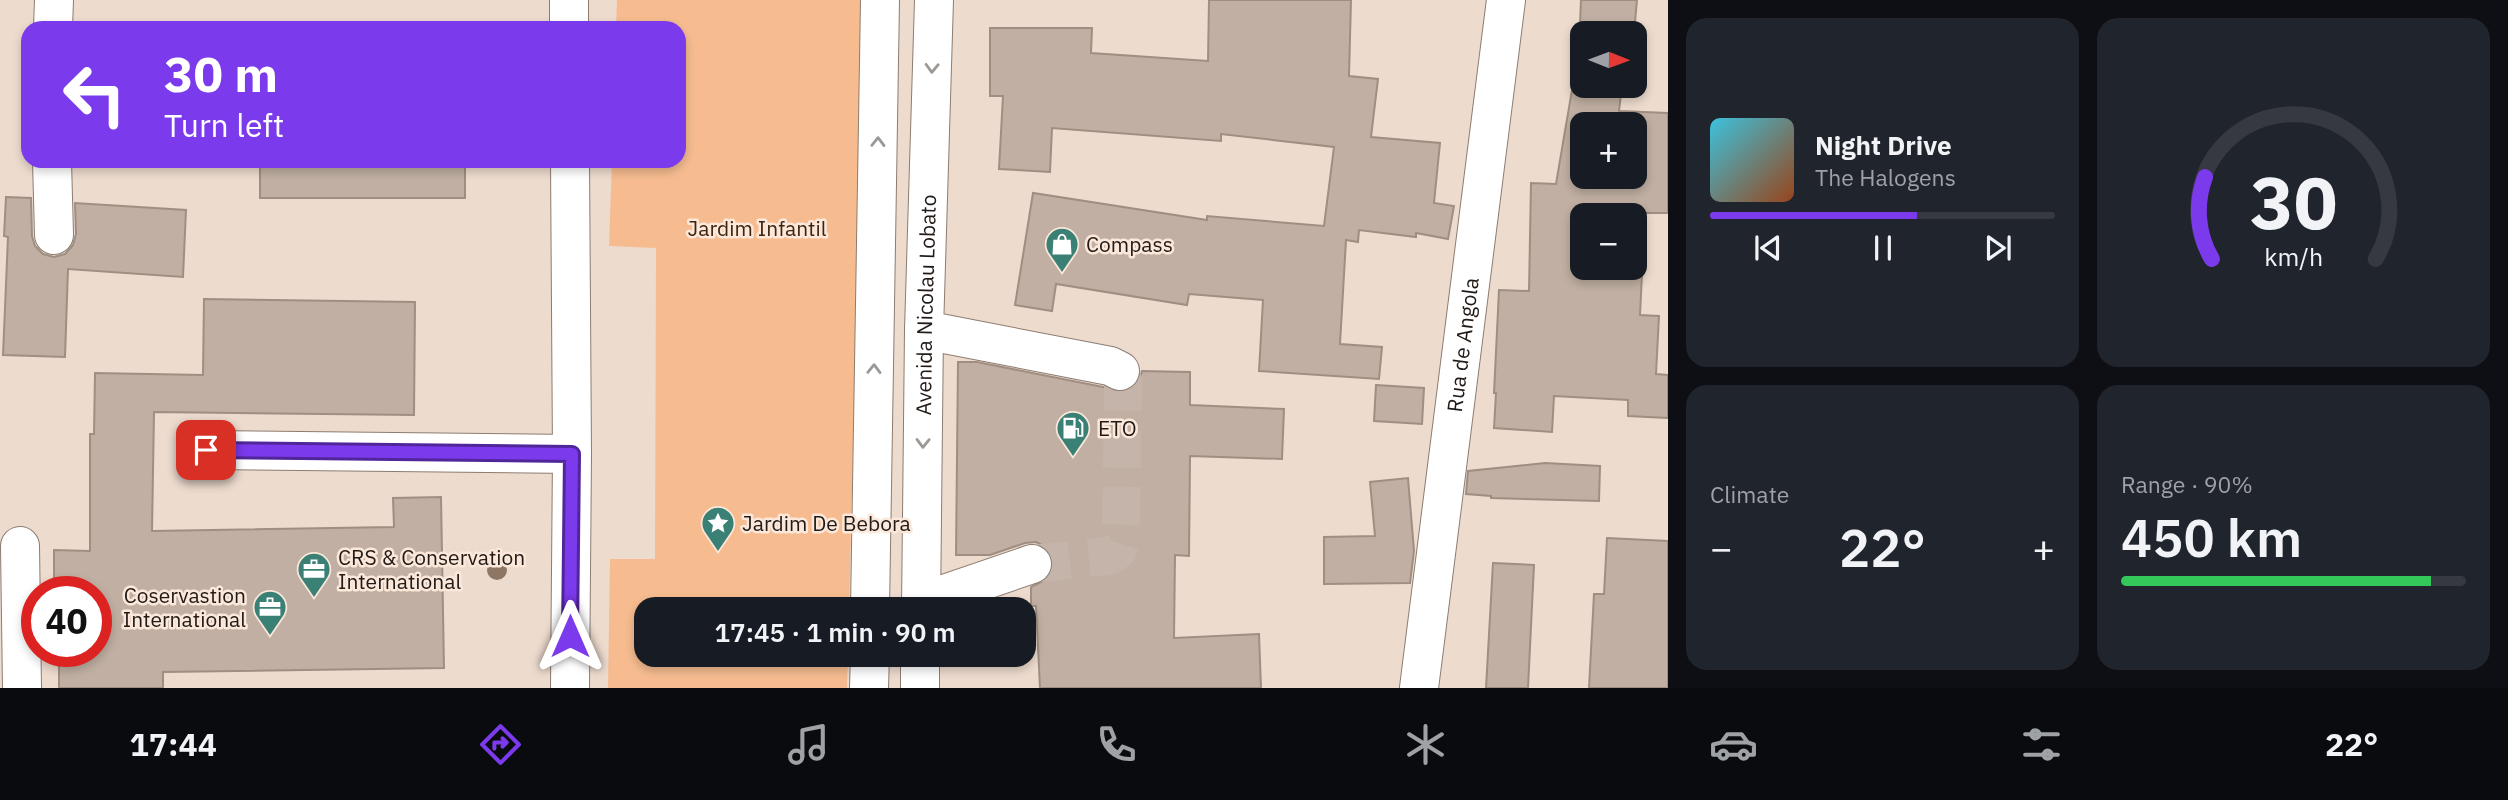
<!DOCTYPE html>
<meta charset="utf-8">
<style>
body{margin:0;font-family:"IBM Plex Sans",sans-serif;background:#20242c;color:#f1f3f6;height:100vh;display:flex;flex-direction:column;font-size:26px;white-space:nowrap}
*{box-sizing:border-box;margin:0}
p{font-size:23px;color:#9ea1a6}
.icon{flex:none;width:38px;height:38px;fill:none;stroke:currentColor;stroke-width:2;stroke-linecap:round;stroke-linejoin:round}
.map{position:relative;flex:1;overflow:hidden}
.sheet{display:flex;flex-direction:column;gap:18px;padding:18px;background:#0d0f14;width:840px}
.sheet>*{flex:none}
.banner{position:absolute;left:21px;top:21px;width:665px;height:147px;border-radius:21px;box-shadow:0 4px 10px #0003;background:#7c3aed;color:#fff;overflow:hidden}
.needle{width:46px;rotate:91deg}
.buttons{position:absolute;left:1570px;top:21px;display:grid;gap:14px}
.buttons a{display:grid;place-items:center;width:77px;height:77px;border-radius:14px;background:#171b24;box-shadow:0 4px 10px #0003;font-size:35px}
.speed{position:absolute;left:21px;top:576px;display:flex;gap:14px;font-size:35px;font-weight:700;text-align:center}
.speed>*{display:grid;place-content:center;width:91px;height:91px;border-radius:50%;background:#171b24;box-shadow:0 4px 10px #0003;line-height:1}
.speed .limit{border:10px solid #d22;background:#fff;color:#111}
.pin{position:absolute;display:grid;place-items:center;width:60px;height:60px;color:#fff;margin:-30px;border-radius:14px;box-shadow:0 4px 10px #0006}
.me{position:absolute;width:77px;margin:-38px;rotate:0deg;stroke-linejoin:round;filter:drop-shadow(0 0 5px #0008)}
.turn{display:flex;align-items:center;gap:24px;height:147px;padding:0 28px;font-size:32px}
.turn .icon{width:91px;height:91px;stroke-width:2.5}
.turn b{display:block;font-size:49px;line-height:60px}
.big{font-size:52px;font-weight:600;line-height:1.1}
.sheet .card{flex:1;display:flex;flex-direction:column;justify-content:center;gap:10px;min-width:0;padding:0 24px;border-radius:21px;background:#20242c}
.sheet .dial{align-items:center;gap:0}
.dial svg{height:182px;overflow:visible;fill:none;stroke:#363941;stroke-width:7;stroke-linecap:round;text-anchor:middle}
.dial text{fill:#f1f3f6;stroke:none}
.song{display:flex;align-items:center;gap:21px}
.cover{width:84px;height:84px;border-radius:10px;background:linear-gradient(135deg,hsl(190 70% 55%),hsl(20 70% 35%))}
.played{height:7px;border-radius:4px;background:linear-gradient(90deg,#7c3aed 60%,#363941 60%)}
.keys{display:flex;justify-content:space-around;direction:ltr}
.heat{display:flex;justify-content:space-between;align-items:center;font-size:38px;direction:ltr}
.charge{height:10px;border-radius:5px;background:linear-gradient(90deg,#34c759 90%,#363941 0)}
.sheet .tiles{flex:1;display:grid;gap:18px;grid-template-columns:repeat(2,1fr)}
.trip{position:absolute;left:634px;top:597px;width:402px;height:70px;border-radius:21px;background:#171b24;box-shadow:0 4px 10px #0003;font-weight:600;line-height:70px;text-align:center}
.tabs{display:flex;height:112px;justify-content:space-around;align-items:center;background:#090b0e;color:#9ea1a6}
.tabs .icon{width:49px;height:49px}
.tabs .on{color:#7c3aed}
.tabs b{font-size:32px;color:#f1f3f6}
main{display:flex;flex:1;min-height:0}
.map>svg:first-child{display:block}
.green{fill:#f6bc90}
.building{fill:#c0afa2;stroke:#9f8e82;stroke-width:2;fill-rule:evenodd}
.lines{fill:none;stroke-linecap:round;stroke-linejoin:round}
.minor-tunnel{stroke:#c4b4a9;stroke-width:38;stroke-dasharray:38 19;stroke-linecap:butt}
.minor-casing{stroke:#8d7c70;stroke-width:40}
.major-casing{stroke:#8d7c70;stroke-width:40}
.minor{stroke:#fff;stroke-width:38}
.major{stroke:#fff;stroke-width:38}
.tree{fill:#8d7664}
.oneway{stroke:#9b9896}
.route-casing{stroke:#51269a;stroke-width:18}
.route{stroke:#7c3aed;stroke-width:12}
.labels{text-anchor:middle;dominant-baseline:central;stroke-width:5;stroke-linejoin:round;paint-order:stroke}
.park-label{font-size:21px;fill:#3f240d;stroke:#fbe8db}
.poi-label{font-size:21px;fill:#211a16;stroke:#fbe8db;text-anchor:start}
.street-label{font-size:21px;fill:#211a16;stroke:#fbe8db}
</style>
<main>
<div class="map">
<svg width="1668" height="688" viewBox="0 0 1668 688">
<rect width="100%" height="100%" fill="#eddbce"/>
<path class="green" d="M617 0H864L849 609H646V654L848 655 847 688H608L610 559H655L656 248 609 246 612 161H679V28H616Z"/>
<path class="building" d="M1209 0H1351L1349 76 1378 79 1371 137 1440 143 1434 203 1454 206 1448 239 1416 233V237L1359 230 1358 242 1346 240 1340 344 1382 347 1379 379 1259 371 1263 300 1189 294 1187 305 1056 284 1052 311 1015 305 1033 193 1207 220V216L1324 226 1334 147 1221 134V141L1052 128 1050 172 999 169 1003 96H990V28H1092L1091 53 1208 61Z
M1581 0H1637L1634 33H1582V86H1622L1619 111 1668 113V213H1645L1640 315 1659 316 1656 374 1668 375V418L1628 416V400L1554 396 1552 432 1494 428 1496 393H1494L1499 290 1529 291 1531 183 1556 184 1579 49ZM1582 124H1634V177H1582ZM1582 215H1634V268H1582Z
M260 161H465V198H260Z
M6 197 31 198 32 236 35 246 43 254 54 257 65 254 73 245 76 234 75 203 186 210 183 277 68 269 65 357 3 355 8 237 4 236Z
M204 299 415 302 414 415 154 412 152 531 394 527 393 498 441 497 444 668 163 672V688H59V651H96V592H54V550L90 551V434H94L95 373 203 375Z
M958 362H977L1103 387 1121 393 1133 389 1139 381 1142 371 1190 372V405L1284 409 1282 459 1190 456 1189 556 1175 555 1174 638 1259 634 1261 688H1040L1036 606H1031V587L1049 578 1054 568 1052 556 1046 547 1036 542 1025 543 990 555H956Z
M1376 385 1424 388 1422 424 1374 421Z
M1545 463 1600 466 1599 501 1491 498V496L1466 494 1468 471Z
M1408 478 1414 551 1410 583 1324 584V537L1375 536 1370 482Z
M1607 538 1668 541V688H1589L1594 594H1604Z
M1493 563 1534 565 1528 688H1486Z"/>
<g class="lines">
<path class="minor-tunnel" d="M1032 564 1109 556 1118 550 1121 540 1123 381 1120 371"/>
<defs>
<g id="minor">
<path d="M569 0V28"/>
<path d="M53 28 54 0"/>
<path d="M52 161 54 235"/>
<path d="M924 330 1110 366 1120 371"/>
<path d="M206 450 572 454"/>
<path d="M20 546 22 688"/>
<path d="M921 602 1032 564"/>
<path d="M570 688 572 454 570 161"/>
<path id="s1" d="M1419 688 1506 0"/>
</g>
<g id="major">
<path d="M870 609 880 0"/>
<path id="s2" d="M921 609 924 330 934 0"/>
<path d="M869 688 870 654"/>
<path d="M920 688V654"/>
</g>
</defs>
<use href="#minor" class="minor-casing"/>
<use href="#major" class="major-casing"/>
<use href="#minor" class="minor"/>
<use href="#major" class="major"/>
</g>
<circle class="tree" cx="497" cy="570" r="10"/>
<defs><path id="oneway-chevron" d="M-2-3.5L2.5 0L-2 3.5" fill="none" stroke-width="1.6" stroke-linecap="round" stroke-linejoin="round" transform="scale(1.75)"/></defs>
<g class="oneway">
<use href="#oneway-chevron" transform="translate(932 68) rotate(92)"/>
<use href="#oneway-chevron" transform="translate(878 142) rotate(-89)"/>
<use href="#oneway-chevron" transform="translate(874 369) rotate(-89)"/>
<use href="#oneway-chevron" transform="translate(923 443) rotate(91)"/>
</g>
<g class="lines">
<defs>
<path id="route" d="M206 450 572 454 570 636"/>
</defs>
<use href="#route" class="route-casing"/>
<use href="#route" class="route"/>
</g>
<defs>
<symbol id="shop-pin" viewBox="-11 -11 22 30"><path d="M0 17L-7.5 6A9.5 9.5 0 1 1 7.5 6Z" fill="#3b8075" stroke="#fbe8db"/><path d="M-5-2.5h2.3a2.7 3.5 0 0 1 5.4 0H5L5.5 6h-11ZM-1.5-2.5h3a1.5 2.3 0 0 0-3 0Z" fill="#fff"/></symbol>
<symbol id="fuel-pin" viewBox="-11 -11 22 30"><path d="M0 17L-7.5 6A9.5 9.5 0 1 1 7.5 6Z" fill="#3b8075" stroke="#fbe8db"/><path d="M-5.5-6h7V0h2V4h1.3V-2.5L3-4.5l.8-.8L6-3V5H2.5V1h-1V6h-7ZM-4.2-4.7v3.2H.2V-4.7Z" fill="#fff"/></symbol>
<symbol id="sight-pin" viewBox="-11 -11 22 30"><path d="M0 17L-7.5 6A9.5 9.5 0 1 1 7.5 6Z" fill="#3b8075" stroke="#fbe8db"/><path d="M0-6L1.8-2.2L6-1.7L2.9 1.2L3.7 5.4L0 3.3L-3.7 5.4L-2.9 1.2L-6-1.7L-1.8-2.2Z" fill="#fff"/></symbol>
<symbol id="office-pin" viewBox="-11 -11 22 30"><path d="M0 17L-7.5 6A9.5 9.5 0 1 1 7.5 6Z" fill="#3b8075" stroke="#fbe8db"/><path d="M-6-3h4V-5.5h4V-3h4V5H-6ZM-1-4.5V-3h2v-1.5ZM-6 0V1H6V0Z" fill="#fff"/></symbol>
</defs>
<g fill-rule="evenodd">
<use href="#shop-pin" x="1043" y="225" width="38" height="52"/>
<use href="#fuel-pin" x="1054" y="409" width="38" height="52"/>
<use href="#sight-pin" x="699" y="504" width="38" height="52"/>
<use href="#office-pin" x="295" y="550" width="38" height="52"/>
<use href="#office-pin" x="251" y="588" width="38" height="52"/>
</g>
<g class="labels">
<g class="park-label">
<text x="757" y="228">Jardim Infantil</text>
</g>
<g class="poi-label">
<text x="1086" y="244">Compass</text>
<text x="1098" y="428">ETO</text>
<text x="742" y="523">Jardim De Bebora</text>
<text x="338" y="557">CRS &amp; Conservation<tspan x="338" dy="24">International</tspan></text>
<text x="246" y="595" text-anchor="end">Coservastion<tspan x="246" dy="24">International</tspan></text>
</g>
<g class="street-label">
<text stroke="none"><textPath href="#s2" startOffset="304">Avenida Nicolau Lobato</textPath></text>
<text stroke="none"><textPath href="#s1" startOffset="346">Rua de Angola</textPath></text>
</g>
</g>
</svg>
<div class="buttons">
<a><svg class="needle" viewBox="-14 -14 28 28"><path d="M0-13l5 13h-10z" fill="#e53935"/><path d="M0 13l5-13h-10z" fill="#9ea1a6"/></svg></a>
<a>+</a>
<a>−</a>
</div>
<div class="speed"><div class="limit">40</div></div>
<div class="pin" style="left:206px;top:450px;background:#d93025"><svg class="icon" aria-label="arrive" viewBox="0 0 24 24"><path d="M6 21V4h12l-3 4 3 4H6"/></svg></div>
<svg class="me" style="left:570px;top:636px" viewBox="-20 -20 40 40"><path d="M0-17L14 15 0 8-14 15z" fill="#7c3aed" stroke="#fff" stroke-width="4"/></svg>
<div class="trip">17:45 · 1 min · 90 m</div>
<div class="banner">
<div class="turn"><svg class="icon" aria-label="left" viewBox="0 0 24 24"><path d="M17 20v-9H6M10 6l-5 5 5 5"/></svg><div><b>30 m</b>Turn left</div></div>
</div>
</div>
<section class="sheet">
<div class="tiles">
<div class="card">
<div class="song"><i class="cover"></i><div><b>Night Drive</b><p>The Halogens</p></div></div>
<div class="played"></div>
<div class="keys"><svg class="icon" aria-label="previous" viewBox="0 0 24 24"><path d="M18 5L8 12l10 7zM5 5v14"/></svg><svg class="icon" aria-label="pause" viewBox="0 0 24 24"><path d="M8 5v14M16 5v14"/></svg><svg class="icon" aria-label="next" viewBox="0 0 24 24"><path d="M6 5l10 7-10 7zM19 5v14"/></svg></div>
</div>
<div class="card dial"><svg viewBox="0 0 100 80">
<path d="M14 69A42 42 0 1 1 86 69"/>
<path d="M14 69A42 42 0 0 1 11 33" stroke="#7c3aed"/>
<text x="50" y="56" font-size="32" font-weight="700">30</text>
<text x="50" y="72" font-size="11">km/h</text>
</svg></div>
<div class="card"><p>Climate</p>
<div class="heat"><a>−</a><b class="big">22°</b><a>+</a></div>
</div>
<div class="card"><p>Range · 90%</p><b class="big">450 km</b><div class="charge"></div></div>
</div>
</section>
</main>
<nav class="tabs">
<b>17:44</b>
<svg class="icon on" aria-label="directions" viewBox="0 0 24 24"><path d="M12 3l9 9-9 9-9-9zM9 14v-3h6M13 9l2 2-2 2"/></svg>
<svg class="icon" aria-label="music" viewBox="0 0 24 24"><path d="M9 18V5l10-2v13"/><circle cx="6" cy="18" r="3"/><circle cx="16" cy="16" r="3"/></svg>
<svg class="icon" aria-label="phone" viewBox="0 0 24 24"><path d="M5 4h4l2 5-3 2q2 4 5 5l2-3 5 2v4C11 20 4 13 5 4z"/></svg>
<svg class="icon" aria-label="climate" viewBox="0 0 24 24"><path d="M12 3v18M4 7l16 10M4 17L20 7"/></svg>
<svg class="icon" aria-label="car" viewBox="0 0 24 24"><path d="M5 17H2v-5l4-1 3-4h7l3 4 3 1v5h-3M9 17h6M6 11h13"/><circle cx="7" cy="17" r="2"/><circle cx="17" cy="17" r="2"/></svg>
<svg class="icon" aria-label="filters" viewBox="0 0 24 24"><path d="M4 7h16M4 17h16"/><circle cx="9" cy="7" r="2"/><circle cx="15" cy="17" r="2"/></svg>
<b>22°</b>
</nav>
